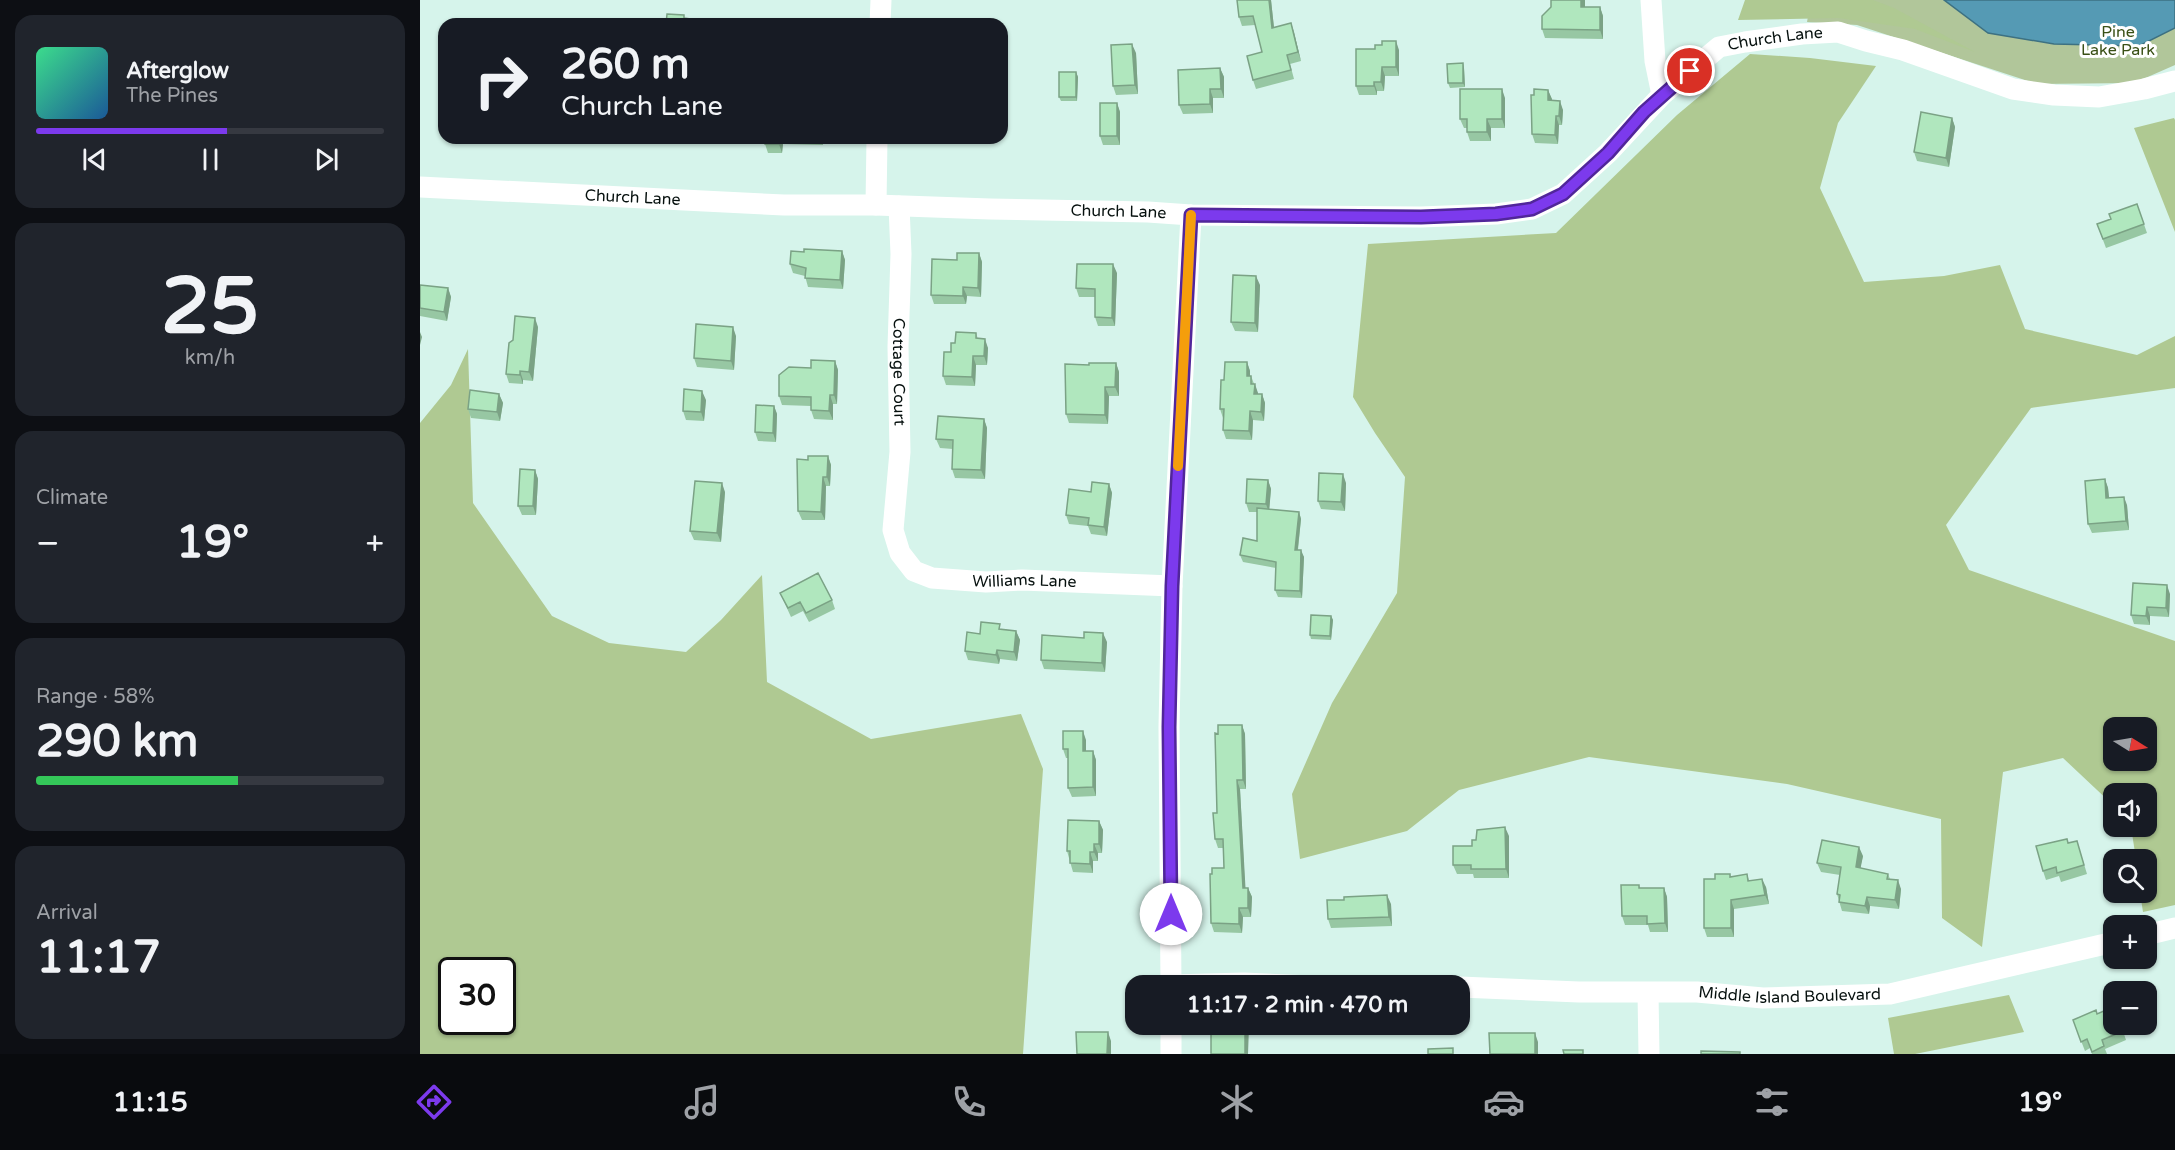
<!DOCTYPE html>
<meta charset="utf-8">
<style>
body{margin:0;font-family:"Varela Round",sans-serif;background:#20242c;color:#f1f3f6;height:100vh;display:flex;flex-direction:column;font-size:22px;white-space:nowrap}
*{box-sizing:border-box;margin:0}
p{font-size:20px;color:#9ea1a6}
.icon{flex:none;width:33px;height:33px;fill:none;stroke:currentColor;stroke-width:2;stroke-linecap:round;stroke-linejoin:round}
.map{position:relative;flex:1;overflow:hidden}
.panel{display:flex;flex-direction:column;gap:15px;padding:15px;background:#0d0f14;width:420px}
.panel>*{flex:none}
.banner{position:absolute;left:18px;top:18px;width:570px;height:126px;border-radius:18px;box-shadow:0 2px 4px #0004;background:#171b24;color:#f1f3f6;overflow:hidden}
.needle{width:39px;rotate:101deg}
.tools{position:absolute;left:1683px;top:717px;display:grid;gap:12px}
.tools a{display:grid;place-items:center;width:54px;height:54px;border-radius:12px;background:#171b24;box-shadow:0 2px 4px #0004;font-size:30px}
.speed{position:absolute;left:18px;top:957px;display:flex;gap:12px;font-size:30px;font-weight:700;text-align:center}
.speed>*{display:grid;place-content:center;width:78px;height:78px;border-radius:50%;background:#171b24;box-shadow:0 2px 4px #0004;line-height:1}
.speed .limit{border:3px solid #111;border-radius:9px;background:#fff;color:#111}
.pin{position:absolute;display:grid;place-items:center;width:51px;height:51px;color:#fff;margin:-26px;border:3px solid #fff;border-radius:50%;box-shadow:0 2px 6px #0007}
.me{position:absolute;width:66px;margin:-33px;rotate:0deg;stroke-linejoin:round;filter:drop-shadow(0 0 4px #0008)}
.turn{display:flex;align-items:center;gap:21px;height:126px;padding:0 24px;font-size:27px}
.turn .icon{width:78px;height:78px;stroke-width:2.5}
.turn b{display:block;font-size:42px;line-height:51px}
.big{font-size:45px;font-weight:700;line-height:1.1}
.panel .widget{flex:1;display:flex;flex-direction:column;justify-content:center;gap:9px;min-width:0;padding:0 21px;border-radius:18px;background:#20242c}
.panel .dial{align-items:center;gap:0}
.dial b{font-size:78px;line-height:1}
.song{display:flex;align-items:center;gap:18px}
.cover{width:72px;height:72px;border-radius:9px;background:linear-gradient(135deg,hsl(150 70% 55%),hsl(210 70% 35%))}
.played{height:6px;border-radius:3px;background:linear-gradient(90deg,#7c3aed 55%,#363941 55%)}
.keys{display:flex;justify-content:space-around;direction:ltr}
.heat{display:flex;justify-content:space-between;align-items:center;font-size:33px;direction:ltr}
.charge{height:9px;border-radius:4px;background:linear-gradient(90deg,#34c759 58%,#363941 0)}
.trip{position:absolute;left:705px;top:975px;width:345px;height:60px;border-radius:18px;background:#171b24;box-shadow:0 2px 4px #0004;font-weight:700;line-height:60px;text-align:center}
.menu{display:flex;height:96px;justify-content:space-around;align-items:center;background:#090b0e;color:#9ea1a6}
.menu .icon{width:42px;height:42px}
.menu .active{color:#7c3aed}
.menu b{font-size:27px;color:#f1f3f6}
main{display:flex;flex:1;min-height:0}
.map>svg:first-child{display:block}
.green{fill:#b1c69a}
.forest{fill:#afc992;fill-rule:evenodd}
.water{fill:#559ab4;stroke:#3d7182;stroke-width:1.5}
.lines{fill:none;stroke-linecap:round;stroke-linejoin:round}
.minor{stroke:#fff;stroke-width:21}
.wall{fill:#97c7a3}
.shaded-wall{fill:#7ba285}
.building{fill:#b0e7be;stroke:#7ba285;stroke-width:1.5}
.route-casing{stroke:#51269a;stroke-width:15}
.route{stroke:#7c3aed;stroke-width:10}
.slow{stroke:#f59e0b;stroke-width:10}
.labels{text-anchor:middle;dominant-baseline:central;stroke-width:6;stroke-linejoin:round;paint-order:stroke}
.park-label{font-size:16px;fill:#3a5016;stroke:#fff}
.street-label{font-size:16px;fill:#06100e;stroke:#fff}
</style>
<main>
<section class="panel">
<div class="widget">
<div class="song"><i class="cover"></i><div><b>Afterglow</b><p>The Pines</p></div></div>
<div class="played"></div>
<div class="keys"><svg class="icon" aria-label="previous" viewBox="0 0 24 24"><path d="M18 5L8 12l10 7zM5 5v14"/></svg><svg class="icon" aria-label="pause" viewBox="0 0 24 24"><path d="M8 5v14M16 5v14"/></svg><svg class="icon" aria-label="next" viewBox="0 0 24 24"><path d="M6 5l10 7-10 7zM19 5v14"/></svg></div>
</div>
<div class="widget dial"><b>25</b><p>km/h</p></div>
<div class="widget"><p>Climate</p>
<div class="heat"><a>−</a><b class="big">19°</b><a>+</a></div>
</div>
<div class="widget"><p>Range · 58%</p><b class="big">290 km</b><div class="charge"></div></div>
<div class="widget"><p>Arrival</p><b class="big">11:17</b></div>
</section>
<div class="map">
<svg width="1755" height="1054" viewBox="0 0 1755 1054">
<rect width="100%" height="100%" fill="#d6f4eb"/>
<path class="green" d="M1391 0H1755V65L1714 83 1617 84 1437 25 1387 22Z"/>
<path class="forest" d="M1325 0H1453L1474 8 1555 52 1495 29 1418 18 1318 20Z
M1330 54 1390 58 1456 66 1418 123 1400 188 1444 282 1524 276 1580 265 1605 329 1717 355 1755 336V388L1611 408 1526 525 1549 570 1755 641V905L1723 912 1720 893 1726 892V860L1716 859 1711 827 1726 826V794H1694L1693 805 1643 758 1583 772 1562 947 1522 918 1521 819 1367 784 1169 757 1039 790 987 831 880 859 872 794 912 703 977 593 985 477 955 433 933 397 948 244 1136 233 1257 115ZM1694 728H1726V760H1694Z
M1754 118 1755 120V232L1714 128Z
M48 349 53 503 132 616 189 643 266 652 301 620 342 575 347 682 451 739 601 714 623 769 603 1054H0V423L31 385ZM32 970H82V1022H32Z
M1589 995 1604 1032 1495 1054H1474L1468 1018Z"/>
<path class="water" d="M1524 0H1755V28L1719 46 1634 44 1568 33Z"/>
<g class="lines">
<g class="minor">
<path d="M1231 0 1235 61 1242 95"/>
<path d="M460 24 461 0"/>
<path id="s1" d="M0 187 364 205H456L570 209 728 212 771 215 1001 217 1076 214 1112 209 1143 194 1188 153 1242 95 1299 47 1325 42 1382 34 1418 32 1446 41 1483 50 1593 89 1634 95 1679 97 1724 89 1755 81"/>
<path d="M456 205 457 138"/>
<path id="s2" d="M479 206 481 254 478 347 480 452 473 530 480 553 494 571 512 578 566 582 602 580 752 586"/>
<path d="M1726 935 1755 928"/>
<path d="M751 985 824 983 892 986"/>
<path d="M751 986 749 727 752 586 771 215"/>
<path id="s3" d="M1040 987 1159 992H1277L1343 998 1470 994 1694 942"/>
<path d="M1228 993 1229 1054"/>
<path d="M751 1054V1024"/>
</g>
</g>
<path class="wall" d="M817 0H851L854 28 871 23 881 61 870 64 874 79 836 89 833 80 842 52 835 25 822 26 819 17Z
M1131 0H1165V7H1180L1183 16V39L1125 38 1122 29 1131 7Z
M979 50V76H965L964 91H957V95H939L936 86Z
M716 53 718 94 696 95 693 86Z
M1043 63 1044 68 1045 87 1030 88 1028 83Z
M800 68 804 77V98H793V113L763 114 759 105Z
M656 72 658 77 657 101H641L639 97Z
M1128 90 1132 100 1143 110 1142 125H1139L1138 144 1115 143 1112 134 1114 95Z
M1085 98V128H1071V141H1050L1047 132V128H1044L1040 119Z
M697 103 700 112V145H683L680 136Z
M1532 118 1535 127 1529 167 1497 161 1494 152Z
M345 138H403V145L363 144 362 153H348L345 144Z
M1717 204 1727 233 1686 248 1677 224 1691 219Z
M422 251 425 260 423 289 388 287 385 276 373 273 370 264 384 252Z
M559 253 562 262 561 297 547 296 546 304H514L511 295Z
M697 273 695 326H678L675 317V297H659L656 288Z
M0 285 28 288 31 297 27 321 0 316Z
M840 285 838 332 815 331 811 322Z
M118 327 113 381 103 380V384L89 383 86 374Z
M556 333 558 339 568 348 567 365H556L555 386 526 385 523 376 531 352 535 343Z
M316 336 314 370 277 367 274 358Z
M415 361 418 370 417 404H413V420L394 419 391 410V406L362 405 359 396 391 368Z
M827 362 830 371V376H831L838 394H842L845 403 844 421 833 420 832 440 806 439 803 430V418L800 409 804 380Z
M696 363 699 372V396H689L688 424 649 423 646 414 669 365Z
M79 394 83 403 80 421 51 418 48 409Z
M286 400 284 421 266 420 263 411Z
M354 406 357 414 356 442 338 441 335 432Z
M564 419 567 428 565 479 535 478 532 469 533 449 520 448 516 439Z
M408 456 411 465 410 486H406L405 520H382L378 511 388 460Z
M115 470 118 479 116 515H102L98 506Z
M1685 479 1688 488 1689 498 1707 505 1709 530 1672 533 1668 524Z
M848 480 851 489 849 509 879 512 881 519 878 550 884 557 882 598 858 597 855 590 856 568 823 562 820 555 837 541V512H829L826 503Z
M926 483 925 511 901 509 898 501Z
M689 484 692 493 687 536 671 534 668 526 649 524 646 515 671 492Z
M305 492 301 542 274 540 270 531Z
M360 593 412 600 415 609 389 622 383 611 371 617Z
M1750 594 1749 617 1730 616V625L1714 624 1711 615Z
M911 616 913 620 911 640 891 639 890 635Z
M581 629 596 631 600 640 597 661 580 659 579 664 548 660 545 651 560 634Z
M664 638 687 642 685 672 624 669 621 660Z
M822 725 825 734 826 789H820L825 888H828L832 897 831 917H823L822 933 794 932 791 923 792 874 804 868 803 848H798L795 839 797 813 798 734Z
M666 740V751H673L676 760V796L652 797 648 788V758H646L643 749Z
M679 821 683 830 682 853H678V861H673V873L653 872 647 851Z
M1089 836V878H1054L1053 874H1037L1033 865 1052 846 1056 840Z
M1657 841 1667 874 1641 882 1639 876 1626 880 1623 871 1649 843Z
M1443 856 1440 868 1468 874 1470 879 1481 889 1479 909 1450 906 1449 914 1422 911 1417 894 1420 875 1401 872 1397 863Z
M1310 874 1311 877 1327 874 1329 880 1346 887 1349 904 1314 909V937H1287L1284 928 1295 879Z
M1219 885 1220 888H1244L1247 897 1248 932H1230L1228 925H1205L1202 916Z
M971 904 972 926 911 928 908 919Z
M1677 1014 1703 1031 1706 1040 1685 1049 1687 1054H1672L1670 1048 1665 1051 1653 1020Z"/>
<path class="shaded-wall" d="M849 0H851L855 37 852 28Z
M1161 0H1165V16L1161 7Z
M1180 7 1183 16V39L1180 30Z
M871 23 874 32 881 61 878 52Z
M976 41 979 50V76L976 67Z
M712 44 716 53 718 94 715 85Z
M1043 63 1044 68 1045 87 1043 83Z
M962 67 965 76 964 91 961 82Z
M800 68 804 77V98L801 89Z
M656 72 658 77 657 101 656 97Z
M954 82 957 91V95L954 86Z
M790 89 793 98V113L790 104Z
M1082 89 1085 98V128L1082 119Z
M1128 90 1132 99 1131 109 1128 100Z
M1140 101 1143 110 1142 125 1139 116Z
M697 103 700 112V145L697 136Z
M1136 116 1139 125 1138 144 1135 135Z
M1532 118 1535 127 1529 167 1526 158Z
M1067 119 1071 128V141L1067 132Z
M359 138H361L363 144 362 153 359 144Z
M422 251 425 260 423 289 420 280Z
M559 253 562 262 561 297 558 288Z
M693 264 697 273 695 326 692 318Z
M836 276 840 285 838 332 835 323Z
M543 287 547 296 546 304 543 296Z
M28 288 31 297 27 321 24 312Z
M115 318 118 327 113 381 109 372Z
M313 327 316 336 314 370 311 361Z
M0 332 2 337 0 345Z
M565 339 568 348 567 365 564 356Z
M553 356 556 365 555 386 552 377Z
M415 361 418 370 417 404 414 395Z
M827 362 830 371V385L827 376Z
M696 363 699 372V396L695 387Z
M100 371 103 380V384L100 375Z
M835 384 838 393V403L834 394Z
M685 387 689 396 688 424 685 415Z
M282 391 286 400 284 421 281 412Z
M79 394 83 403 80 421 77 412Z
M842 394 845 403 844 421 841 412Z
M410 395 413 404V420L409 411Z
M354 406 357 414 356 442 353 433Z
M830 411 833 420 832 440 829 431Z
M564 419 567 428 565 479 561 470Z
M408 456 411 465 410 486 407 477Z
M115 470 118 479 116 515 113 506Z
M923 474 926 483 925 511 921 502Z
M403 477 406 486 405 520 401 512Z
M1685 479 1688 488 1690 507 1686 498Z
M848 480 851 489 849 513 846 504Z
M302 483 305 492 301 542 297 533Z
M689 484 692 493 687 536 684 527Z
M1704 497 1707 505 1709 530 1706 521Z
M879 512 881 519 877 556 875 550Z
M881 550 884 557 882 598 880 591Z
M1747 585 1750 594 1749 617 1746 608Z
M1727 607 1730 616V625L1726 616Z
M911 616 913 620 911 640 910 636Z
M596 631 600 640 597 661 594 652Z
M683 633 687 642 685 672 682 663Z
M577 650 580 659 579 664 576 655Z
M822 725 825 734 826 789 823 780Z
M663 731 666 740V760L663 751Z
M673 751 676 760V796L673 787Z
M817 780 820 789 826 897 823 888Z
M679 821 683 830 682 853 679 844Z
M1085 827 1089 836V878L1086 869Z
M674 844 678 853V861L674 852Z
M1439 847 1443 856 1439 876 1436 867Z
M670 852 673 861V873L670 864Z
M1342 879 1346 887 1349 904 1345 895Z
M1478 880 1481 889 1479 909 1475 900Z
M828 888 832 897 831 917 828 908Z
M1244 888 1247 897 1248 932 1245 923Z
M967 895 971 904 972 926 969 917Z
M1447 897 1450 906 1449 914 1445 906Z
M1311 900 1314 909V937L1311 928Z
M819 908 823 917 822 933 819 924Z
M825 1024H827L829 1027 828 1054H825Z
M688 1032 691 1041V1054H687Z
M1115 1033 1118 1042V1054H1115Z"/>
<path class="building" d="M817 0H849L852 28 871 23 878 52 867 55 871 70 833 80 827 56 842 52 833 16 819 17Z
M1131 0H1161V7H1180V30L1122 29V16L1131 7Z
M247 14 264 15V18L304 24H246Z
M962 41H976V67H962L961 82H954V86H936V49H955V45H962Z
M712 44 715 85 693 86 691 45Z
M1043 63V83H1028L1027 64Z
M800 68 801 89H790V104L759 105 758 70Z
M639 72H656V97H639Z
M1040 89H1082V119H1067V132H1047V119H1040Z
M1114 89 1128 90V100L1140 101 1139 116H1136L1135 135 1112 134 1111 95H1114Z
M680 103H697V136H680Z
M1501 112 1532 118 1526 158 1494 152Z
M345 138H359V144H345Z
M1717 204 1724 224 1683 239 1677 224 1691 219 1689 214Z
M384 249 422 251 420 280 385 278 386 268 370 264 371 251 384 252Z
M537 253H559L558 288 543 287V296L511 295 512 259 537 260Z
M657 264H693L692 318 675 317V289L656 288Z
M813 275 836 276 835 323 811 322Z
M0 285 28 288 24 312 0 308Z
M95 316 115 318 109 372 100 371V375L86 374 89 343 93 340Z
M276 324 313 327 311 361 274 358Z
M536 332 556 333V338L565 339 564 356H553L552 377 523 376 524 352H531V343H535Z
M391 360 415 361 414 395H410L409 411 391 410V397L359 396V375L369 367 391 368Z
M805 362H827V376H831V384H835L834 394H842L841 412 830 411 829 431 803 430 804 409H800L801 380H804Z
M669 363H696L695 387H685V415L646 414 645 364 669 365Z
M264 389 282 391 281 412 263 411Z
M50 390 79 394 77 412 48 409Z
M336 405 354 406 353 433 335 432Z
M518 416 564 419 561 470 532 469 533 440 516 439Z
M388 456H408L407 477H403L401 512 378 511 377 459 388 460Z
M100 469 115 470 113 506H98Z
M899 473 923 474 921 502 898 501Z
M827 479 848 480 846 504 826 503Z
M1685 479 1686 498 1704 497 1706 521 1668 524 1665 481Z
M275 481 302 483 297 533 270 531Z
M672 482 689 484 684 527 668 525 669 518 646 515 649 489 671 492Z
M837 508 879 512 875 550H881L880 591 855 590 856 562 820 555 823 538 837 541Z
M398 573 412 600 386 613 380 602 368 608 360 593Z
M1713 583 1747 585 1746 608 1727 607 1726 616 1711 615Z
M891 615 911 616 910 636 890 635Z
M561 622 580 624 579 629 596 631 594 652 577 650 576 655 545 651 547 632 560 634Z
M664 632 683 633 682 663 621 660 622 635 664 638Z
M798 725H822L823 780H817L823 888H828V908H819V924L791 923 790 874H792V868H804L803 839H795L793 813H797L795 733 798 734Z
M643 731H663V751H673V787L648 788V749H643Z
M648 820 679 821V844H674V852H670V864L650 863V851H647Z
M1085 827 1086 869H1051V865H1033V846H1052V840H1056L1057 830Z
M1647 839 1648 843 1657 841 1664 865 1637 873 1636 867 1623 871 1616 846Z
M1402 840 1439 847 1436 867 1468 874 1467 879 1478 880 1475 900 1447 897 1445 906 1419 902 1420 895 1417 894 1421 867 1397 863Z
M1295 874H1310V877L1327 874 1328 881 1342 879 1345 895 1311 900V928H1284V879H1295Z
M1201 885H1219V888H1244L1245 923 1227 924V916H1202Z
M967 895 969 917 908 919 907 900H924V897Z
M1693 1007 1694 1024H1700L1703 1031 1682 1040 1684 1046 1672 1052 1667 1039 1661 1042 1653 1020 1676 1010 1677 1014Z
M791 1024H825V1054H791Z
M656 1032H688L687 1054H657Z
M1069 1033H1115V1054H1070Z
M1033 1048V1054H1008V1049Z
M1143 1050H1163V1054H1144Z
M1281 1051 1320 1052V1054H1281Z"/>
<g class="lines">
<defs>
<path id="route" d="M751 914 749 727 752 586 771 215 1001 217 1076 214 1112 209 1143 194 1188 153 1224 112 1270 71"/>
</defs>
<use href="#route" class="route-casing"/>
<use href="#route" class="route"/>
<path class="slow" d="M758 466 771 215"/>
</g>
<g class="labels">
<g class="park-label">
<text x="1698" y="32">Pine<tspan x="1698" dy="18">Lake Park</tspan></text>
</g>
<g class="street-label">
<text stroke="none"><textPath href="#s1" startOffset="1419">Church Lane</textPath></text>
<text stroke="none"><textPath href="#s1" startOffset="213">Church Lane</textPath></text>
<text stroke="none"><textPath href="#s1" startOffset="699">Church Lane</textPath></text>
<text stroke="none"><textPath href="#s2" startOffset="166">Cottage Court</textPath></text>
<text stroke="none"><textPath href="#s2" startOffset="483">Williams Lane</textPath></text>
<text stroke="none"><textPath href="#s3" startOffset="330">Middle Island Boulevard</textPath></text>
</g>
</g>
</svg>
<div class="tools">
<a><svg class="needle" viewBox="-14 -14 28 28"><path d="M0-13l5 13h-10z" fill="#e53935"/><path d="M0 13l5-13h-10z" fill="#9ea1a6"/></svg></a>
<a><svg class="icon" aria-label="sound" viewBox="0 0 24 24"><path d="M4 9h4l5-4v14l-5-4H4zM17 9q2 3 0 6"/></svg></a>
<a><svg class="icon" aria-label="search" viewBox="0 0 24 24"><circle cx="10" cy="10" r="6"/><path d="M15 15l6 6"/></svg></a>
<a>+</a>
<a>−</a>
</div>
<div class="speed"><div class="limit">30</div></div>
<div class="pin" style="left:1270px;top:71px;background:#d93025"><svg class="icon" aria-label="arrive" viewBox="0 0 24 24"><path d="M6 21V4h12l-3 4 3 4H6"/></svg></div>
<svg class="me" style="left:751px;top:914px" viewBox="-20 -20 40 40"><circle r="19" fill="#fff"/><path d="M0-13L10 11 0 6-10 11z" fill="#7c3aed"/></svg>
<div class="trip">11:17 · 2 min · 470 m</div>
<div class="banner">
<div class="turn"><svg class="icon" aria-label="right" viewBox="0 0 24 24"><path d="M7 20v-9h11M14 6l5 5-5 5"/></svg><div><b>260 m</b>Church Lane</div></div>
</div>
</div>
</main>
<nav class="menu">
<b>11:15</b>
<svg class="icon active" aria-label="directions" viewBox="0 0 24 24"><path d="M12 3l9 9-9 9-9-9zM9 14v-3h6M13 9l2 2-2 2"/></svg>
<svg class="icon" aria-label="music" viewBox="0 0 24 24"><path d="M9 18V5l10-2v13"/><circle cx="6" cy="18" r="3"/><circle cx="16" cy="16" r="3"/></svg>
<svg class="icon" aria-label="phone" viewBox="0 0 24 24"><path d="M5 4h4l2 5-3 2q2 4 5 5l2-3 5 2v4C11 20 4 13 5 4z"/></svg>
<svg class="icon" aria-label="climate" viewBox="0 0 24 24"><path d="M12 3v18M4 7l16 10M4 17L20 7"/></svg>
<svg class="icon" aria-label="car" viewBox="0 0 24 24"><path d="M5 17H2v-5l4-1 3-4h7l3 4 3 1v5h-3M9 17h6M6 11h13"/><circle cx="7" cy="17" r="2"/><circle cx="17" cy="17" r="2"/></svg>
<svg class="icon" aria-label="filters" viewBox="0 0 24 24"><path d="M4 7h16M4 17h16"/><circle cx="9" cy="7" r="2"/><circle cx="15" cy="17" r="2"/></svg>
<b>19°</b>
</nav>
